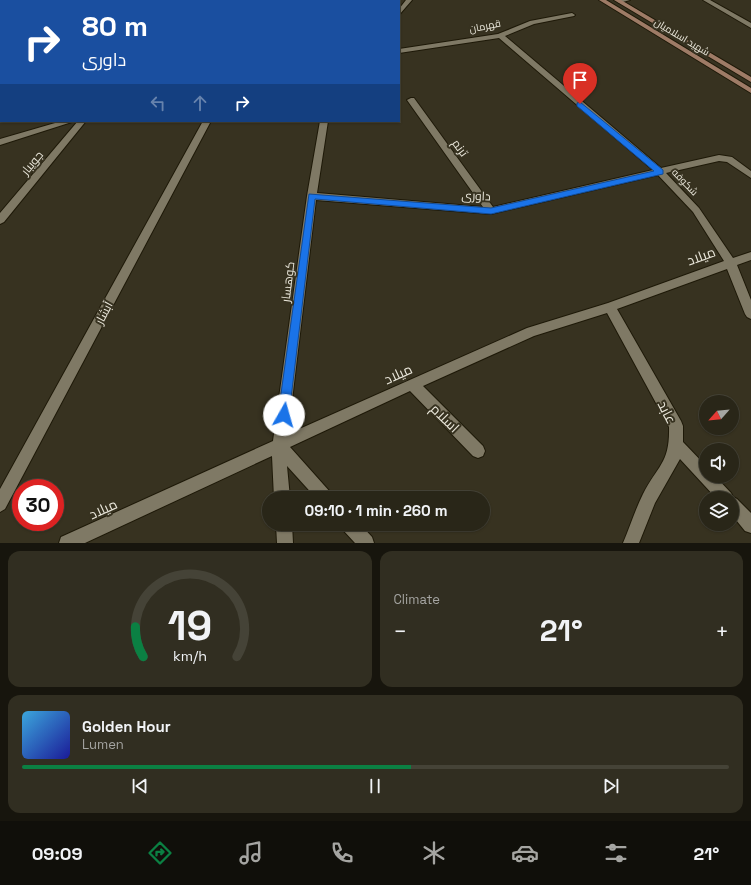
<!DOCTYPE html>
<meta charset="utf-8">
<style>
body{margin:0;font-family:"Space Grotesk",Cairo,sans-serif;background:#312e21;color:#f1f3f6;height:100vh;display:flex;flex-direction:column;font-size:15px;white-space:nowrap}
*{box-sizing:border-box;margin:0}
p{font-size:13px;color:#a5a5a2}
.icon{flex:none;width:22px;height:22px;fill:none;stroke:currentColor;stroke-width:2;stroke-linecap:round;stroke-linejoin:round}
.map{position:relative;height:543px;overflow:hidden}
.details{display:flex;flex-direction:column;gap:8px;padding:8px;background:#17150d;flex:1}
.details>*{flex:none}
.banner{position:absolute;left:0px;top:0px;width:400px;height:122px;box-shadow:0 1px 3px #0004,0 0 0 1px #454337;background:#1a4fa0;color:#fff;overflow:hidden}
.needle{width:26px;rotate:243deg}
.fabs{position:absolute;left:699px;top:395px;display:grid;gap:8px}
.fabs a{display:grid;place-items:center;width:40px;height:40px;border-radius:50%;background:#292618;box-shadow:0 1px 3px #0004,0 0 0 1px #454337;font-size:20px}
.speed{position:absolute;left:12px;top:479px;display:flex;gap:8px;font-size:20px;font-weight:700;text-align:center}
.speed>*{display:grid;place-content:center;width:52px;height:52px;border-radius:50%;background:#292618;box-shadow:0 1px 3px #0004,0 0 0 1px #454337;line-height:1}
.speed .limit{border:6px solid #d22;background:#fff;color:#111}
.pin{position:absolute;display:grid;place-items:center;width:34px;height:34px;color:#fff;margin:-41px -17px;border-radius:50% 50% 50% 0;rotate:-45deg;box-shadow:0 0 4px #0007}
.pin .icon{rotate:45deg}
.me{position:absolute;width:44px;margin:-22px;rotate:7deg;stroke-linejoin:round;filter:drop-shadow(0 0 3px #0008)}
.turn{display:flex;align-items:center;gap:14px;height:84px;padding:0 16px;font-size:18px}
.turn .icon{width:52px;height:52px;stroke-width:2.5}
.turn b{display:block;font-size:28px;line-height:34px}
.lanes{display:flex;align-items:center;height:38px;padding:0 16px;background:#0003;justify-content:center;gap:20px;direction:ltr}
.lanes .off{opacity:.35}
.big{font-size:30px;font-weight:700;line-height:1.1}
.details .widget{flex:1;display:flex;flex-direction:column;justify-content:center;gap:6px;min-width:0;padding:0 14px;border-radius:12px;background:#312e21}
.details .dial{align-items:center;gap:0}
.dial svg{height:104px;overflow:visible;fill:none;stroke:#454337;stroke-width:7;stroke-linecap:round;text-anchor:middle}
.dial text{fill:#f1f3f6;stroke:none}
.song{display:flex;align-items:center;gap:12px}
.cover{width:48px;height:48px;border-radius:6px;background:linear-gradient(135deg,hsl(200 70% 55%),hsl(240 70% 35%))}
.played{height:4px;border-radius:2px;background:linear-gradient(90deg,#0b8043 55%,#454337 55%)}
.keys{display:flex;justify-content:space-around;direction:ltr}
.heat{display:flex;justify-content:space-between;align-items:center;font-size:22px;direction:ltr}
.details .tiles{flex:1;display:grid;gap:8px;grid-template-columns:1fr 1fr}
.widget:last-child{grid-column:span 2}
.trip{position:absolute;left:262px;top:491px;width:228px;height:40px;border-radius:20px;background:#292618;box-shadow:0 1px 3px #0004,0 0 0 1px #454337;font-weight:700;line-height:40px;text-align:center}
.menu{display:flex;height:64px;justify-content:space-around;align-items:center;background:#100f0a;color:#a5a5a2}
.menu .icon{width:28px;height:28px}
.menu .selected{color:#0b8043}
.menu b{font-size:18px;color:#f1f3f6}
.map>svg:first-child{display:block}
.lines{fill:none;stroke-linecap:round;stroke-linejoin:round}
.minor-casing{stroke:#1e1908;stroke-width:2}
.secondary-casing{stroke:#1e1908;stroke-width:2}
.primary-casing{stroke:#1e1908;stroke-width:2}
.minor{fill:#7f7965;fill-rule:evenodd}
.secondary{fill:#9e7b66;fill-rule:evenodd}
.primary{fill:#bd7e67;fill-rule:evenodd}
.route{fill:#1a73e8;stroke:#114b97}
.labels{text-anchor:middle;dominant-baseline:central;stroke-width:4;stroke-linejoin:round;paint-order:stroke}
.far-street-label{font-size:10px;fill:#ebe8dc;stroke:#373220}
.street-label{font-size:12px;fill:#ebe8dc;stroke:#373220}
.near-street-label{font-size:14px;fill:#ebe8dc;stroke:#373220}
</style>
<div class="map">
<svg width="751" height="543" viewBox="0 0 751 543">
<rect width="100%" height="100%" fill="#373220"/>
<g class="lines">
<defs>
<path id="minor" d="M8 0H14V1H8Z
M406 0H412L399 15V9Z
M617 0H630L619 3Z
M703 0H710L751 23V28Z
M572 13 575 15 574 16 534 24 505 36 661 168 719 155 732 157 751 171V178L727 162 719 161 666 173 699 208 733 258 751 252V260L737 265 751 300V319L747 317 745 314 727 269 617 309 681 421 683 426V442L706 466V476H715L731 493 733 497 737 499 751 513V533L745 531 732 515V498H716L680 459 655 503 639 543H623C630 527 635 510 643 494 658 465 670 463 669 427L607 313 534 336 423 386 483 446 485 451 483 456 478 458 473 456 410 391 290 447 331 493 334 498H316L287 466 290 498H274L272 456 85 543H59L61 537 273 441 307 196 320 121H328L317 193 483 207 407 100 411 98H414L493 207 653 170 499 38 399 53V49L498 34 530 21ZM658 175 693 212 724 261 608 303 527 328 288 434 316 200 491 214Z
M0 67H1V71H0Z
M0 102H1V106H0Z
M62 121H75L0 145V139Z
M78 121H86L4 222 0 224V213Z
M203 121H211L5 509 0 512V489Z
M276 524H292L293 543H277Z
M341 524H360L372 537 374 543H355L343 530Z"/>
<path id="secondary" d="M599 0H606L751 88V93Z
M614 0H621L751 77V82Z"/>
<path id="primary" d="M0 1H1V5H0Z
M0 11H1V15H0Z"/>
</defs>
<use href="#minor" class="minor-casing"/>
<use href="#secondary" class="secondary-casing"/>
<use href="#primary" class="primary-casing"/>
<use href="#minor" class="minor"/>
<use href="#secondary" class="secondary"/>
<use href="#primary" class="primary"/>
</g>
<path class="route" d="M580 102 663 170V174L491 214 315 199 289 415 287 419 284 420 280 419 278 415 309 194 491 208 654 171 577 106V103Z"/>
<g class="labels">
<g class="far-street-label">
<text transform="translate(485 26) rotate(-11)">قهرمان</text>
<text transform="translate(682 37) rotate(31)">شهید اسلامیان</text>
<text transform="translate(685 182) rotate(46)">شکوفه</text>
</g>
<g class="street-label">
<text transform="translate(460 148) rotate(54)">ترنم</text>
<text transform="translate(32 163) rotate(-50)">جویبار</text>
<text transform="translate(476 196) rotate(2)">داوری</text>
<text transform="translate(288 282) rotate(-83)">کوهسار</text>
<text transform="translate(104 313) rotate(-62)">آبشار</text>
</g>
<g class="near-street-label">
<text transform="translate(701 256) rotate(-20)">میلاد</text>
<text transform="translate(398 374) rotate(-25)">میلاد</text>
<text transform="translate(667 412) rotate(63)">عابد</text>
<text transform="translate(445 418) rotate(45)">اسلام</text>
<text transform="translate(103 509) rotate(-25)">میلاد</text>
</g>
</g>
</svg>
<div class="fabs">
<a><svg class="needle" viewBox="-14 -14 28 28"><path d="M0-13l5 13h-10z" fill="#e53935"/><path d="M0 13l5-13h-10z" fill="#a5a5a2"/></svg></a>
<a><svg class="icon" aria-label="sound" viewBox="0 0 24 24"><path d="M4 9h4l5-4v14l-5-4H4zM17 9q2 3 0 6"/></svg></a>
<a><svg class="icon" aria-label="layers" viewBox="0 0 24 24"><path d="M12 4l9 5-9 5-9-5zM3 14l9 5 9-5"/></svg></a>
</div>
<div class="speed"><div class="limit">30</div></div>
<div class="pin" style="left:580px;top:104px;background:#d93025"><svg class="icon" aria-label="arrive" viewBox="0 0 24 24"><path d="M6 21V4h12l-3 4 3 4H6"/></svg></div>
<svg class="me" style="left:284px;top:415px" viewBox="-20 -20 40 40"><circle r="19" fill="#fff"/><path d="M0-13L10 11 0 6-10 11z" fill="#1a73e8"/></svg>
<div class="trip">09:10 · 1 min · 260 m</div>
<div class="banner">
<div class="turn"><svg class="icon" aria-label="right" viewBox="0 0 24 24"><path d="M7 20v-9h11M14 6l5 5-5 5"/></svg><div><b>80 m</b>داوری</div></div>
<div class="lanes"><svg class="icon off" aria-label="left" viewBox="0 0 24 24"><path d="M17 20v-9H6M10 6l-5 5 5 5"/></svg><svg class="icon off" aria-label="ahead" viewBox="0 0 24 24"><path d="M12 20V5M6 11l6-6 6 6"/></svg><svg class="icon" aria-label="right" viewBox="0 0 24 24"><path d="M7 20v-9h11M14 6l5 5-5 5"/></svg></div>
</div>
</div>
<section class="details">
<div class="tiles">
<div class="widget dial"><svg viewBox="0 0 100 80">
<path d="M14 69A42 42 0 1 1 86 69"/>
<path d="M14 69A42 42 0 0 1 8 46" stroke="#0b8043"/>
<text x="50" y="56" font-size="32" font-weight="700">19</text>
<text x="50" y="72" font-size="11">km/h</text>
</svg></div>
<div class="widget"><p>Climate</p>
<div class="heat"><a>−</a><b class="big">21°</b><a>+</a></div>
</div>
<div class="widget">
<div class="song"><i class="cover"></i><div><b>Golden Hour</b><p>Lumen</p></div></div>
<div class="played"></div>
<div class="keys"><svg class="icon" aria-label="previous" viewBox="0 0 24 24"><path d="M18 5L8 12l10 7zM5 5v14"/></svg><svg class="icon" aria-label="pause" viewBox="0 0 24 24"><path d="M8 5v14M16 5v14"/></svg><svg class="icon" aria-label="next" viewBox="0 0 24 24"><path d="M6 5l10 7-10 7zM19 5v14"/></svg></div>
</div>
</div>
</section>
<nav class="menu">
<b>09:09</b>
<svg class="icon selected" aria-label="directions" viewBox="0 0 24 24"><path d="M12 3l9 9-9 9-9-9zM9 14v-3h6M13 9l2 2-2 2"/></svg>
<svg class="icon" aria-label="music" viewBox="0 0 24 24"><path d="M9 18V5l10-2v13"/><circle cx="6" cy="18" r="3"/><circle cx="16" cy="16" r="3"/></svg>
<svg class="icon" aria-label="phone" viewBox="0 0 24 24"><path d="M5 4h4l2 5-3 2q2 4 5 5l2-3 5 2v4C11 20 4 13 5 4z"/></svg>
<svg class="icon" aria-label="climate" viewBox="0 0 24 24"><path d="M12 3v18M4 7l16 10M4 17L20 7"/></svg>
<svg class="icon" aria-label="car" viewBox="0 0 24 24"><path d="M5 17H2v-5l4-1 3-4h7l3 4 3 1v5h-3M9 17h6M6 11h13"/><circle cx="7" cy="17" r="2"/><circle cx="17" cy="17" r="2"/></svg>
<svg class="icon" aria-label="filters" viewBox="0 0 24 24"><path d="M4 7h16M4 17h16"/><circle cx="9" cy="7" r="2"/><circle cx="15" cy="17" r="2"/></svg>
<b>21°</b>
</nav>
